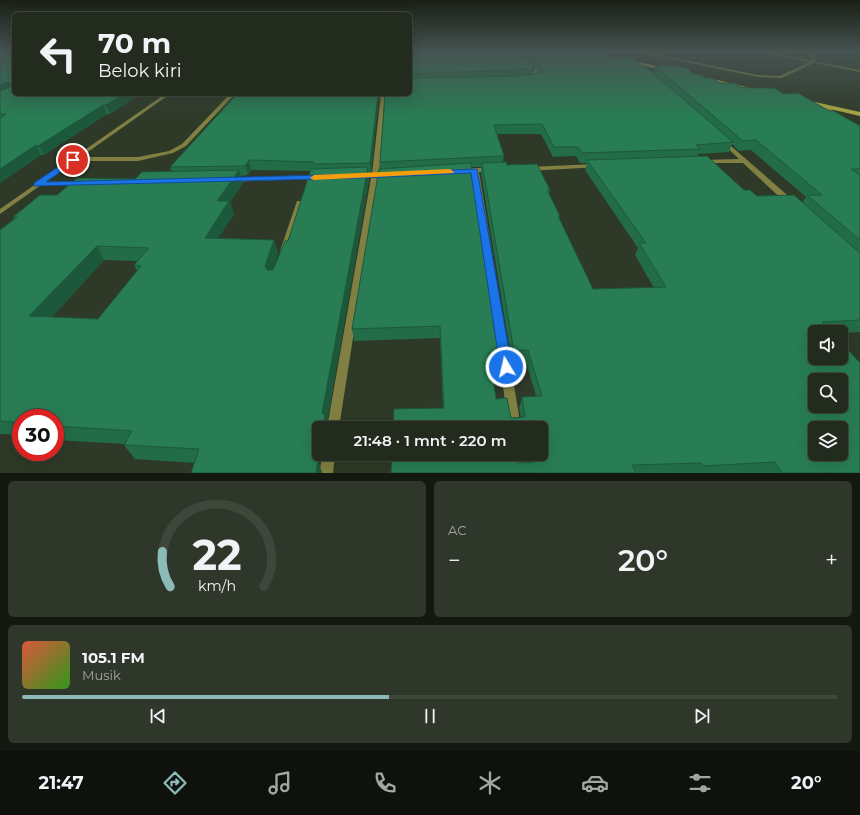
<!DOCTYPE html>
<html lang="id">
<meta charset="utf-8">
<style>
body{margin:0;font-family:Montserrat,sans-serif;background:#2e372a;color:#f1f3f6;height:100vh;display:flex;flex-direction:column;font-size:15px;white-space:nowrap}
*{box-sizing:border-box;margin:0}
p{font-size:13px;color:#a2a7a4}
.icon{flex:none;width:22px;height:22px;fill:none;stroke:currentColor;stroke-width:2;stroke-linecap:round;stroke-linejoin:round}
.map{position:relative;height:473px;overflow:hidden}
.panel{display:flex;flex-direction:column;gap:8px;padding:8px;background:#131810;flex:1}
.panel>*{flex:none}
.banner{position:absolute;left:12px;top:12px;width:400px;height:84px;border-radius:6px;box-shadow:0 4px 16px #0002,0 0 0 1px #3f473b;background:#222b1d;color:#f1f3f6;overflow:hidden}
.tools{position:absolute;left:808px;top:325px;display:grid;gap:8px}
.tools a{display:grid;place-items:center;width:40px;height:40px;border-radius:6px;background:#222b1d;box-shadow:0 4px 16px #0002,0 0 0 1px #3f473b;font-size:20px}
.speed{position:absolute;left:12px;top:409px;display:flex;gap:8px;font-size:20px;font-weight:700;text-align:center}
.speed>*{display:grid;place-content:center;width:52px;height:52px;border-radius:50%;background:#222b1d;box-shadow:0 4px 16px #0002,0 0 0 1px #3f473b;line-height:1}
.speed .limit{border:6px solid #d22;background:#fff;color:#111}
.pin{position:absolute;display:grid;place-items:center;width:34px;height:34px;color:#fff;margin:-17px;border:2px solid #fff;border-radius:50%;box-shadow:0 1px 4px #0007}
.me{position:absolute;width:44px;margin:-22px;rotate:351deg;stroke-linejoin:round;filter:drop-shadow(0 0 3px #0008)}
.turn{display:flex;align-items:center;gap:14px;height:84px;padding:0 20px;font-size:18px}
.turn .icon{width:52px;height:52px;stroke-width:2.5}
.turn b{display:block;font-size:28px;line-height:34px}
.big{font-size:30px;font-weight:600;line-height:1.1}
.panel .tile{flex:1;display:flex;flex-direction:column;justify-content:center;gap:6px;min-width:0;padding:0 14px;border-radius:6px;background:#2e372a}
.panel .dial{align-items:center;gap:0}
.dial svg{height:104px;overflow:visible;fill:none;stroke:#3f473b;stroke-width:7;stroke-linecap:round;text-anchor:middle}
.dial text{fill:#f1f3f6;stroke:none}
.song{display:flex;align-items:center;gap:12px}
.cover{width:48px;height:48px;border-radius:6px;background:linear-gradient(135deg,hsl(10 70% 55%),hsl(110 70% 35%))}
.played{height:4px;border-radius:2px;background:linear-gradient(90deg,#8bbbb9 45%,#3f473b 45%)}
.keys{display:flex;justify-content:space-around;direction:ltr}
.heat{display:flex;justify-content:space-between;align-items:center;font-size:22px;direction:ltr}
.panel .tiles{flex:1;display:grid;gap:8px;grid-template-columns:1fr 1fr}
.tile:last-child{grid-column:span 2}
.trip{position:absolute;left:312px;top:421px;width:236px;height:40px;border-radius:6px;background:#222b1d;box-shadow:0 4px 16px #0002,0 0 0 1px #3f473b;font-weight:600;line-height:40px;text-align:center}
.tabs{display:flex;height:64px;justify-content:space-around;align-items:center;background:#0e110c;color:#a2a7a4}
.tabs .icon{width:28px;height:28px}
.tabs .selected{color:#8bbbb9}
.tabs b{font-size:18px;color:#f1f3f6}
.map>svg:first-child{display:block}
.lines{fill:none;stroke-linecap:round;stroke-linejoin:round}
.service{fill:#808042;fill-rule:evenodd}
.minor{fill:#808042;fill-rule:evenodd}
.tertiary{fill:#808042;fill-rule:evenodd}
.secondary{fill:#abaa3f;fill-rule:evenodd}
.wall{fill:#226c48;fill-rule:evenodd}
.shaded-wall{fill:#1c583b}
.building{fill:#287d54;stroke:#1c583b;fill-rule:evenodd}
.route{fill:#1a73e8;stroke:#114b97}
.slow{fill:#f59e0b}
</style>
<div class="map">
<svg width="860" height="473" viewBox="0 0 860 473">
<rect width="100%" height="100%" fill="#2e3927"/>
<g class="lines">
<path class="service" d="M637 52H645L758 75 779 76 812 61 808 52H812L816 62 782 78 758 77Z
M230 94H235L186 146 173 153 138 161H73L70 159 73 157H138L169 151 182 144Z"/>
<path class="minor" d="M520 52H524L542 78C540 80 537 83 533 82V80L537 78Z
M758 52H767L860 70V72Z
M381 94H385L379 173H387L390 175 387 177H378L339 428H327L371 178H358L355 176 358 174H372Z
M820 104H824L843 117 838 118 820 106Z
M723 139 793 200 794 202 793 204H787L743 163H702L701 162 704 160 739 159 721 142V140Z
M597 164 599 165V167L528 171 525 169 528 167Z
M475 168H491L494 170 491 172H479L521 428H509L472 173H462L459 171 462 169Z
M319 175 322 177 321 178 230 182 227 180 230 178Z
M81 181 84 183 83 184 37 186 34 184 37 182Z
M297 201H300L304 203 288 251 287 253H281L280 251Z
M323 454H335L333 473H319Z
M514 454H526L530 473H516Z"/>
<path class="tertiary" d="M165 94H170L0 214V209Z"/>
<path class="secondary" d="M629 60 666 68V69L664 70 627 62V61Z
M709 78 756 89V90L754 91 707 80V79Z
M806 100 860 112V116L804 103V101Z"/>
</g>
<path class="wall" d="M0 52H14L140 94 110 114H107L44 155H41L0 183Z
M410 52 535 69 534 74 539 73 526 52H602L607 56 642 66 653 72 655 66 693 74 720 83 741 87 784 94 829 111 860 126V332L841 333V332H815L860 473H391L518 463 529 462 527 454H541V428L443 408 440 338 354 341 352 329 380 169V162L410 94ZM497 134H541L553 157 576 156 580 163H587L585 170 638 248 635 255 654 288 593 289 559 219 560 216 549 194 550 190 503 162 504 156ZM732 144 739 151 751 150 806 197 802 203 757 196 744 190 698 156V154L729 152ZM472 167H481V173L512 363 526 362 536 396 522 397 519 409 521 417 511 418 496 399 491 364H498L500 352Z
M379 94 371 173H369V180L327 422 328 428H319V464L322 473H191L195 463 135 459 124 445 125 444 55 440V418H21V435L0 434V230L14 219 13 217 57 195 172 172 170 167ZM251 170 310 171 290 235 273 270H272L278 254 274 240 218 238 234 214 230 202 243 183 241 176 248 175ZM104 260 138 261 134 265 137 271 98 319 52 317Z"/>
<path class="shaded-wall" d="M9 82 14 90 0 95V85Z
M124 94H140L110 114 106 105Z
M378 94H379L371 173 370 163Z
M103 105 107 114 44 155 38 146Z
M36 145 41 155 0 183V169Z
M249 160 251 170 248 175 245 166Z
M368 167 369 180 327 422 328 428H323L322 413Z
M239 170 243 183 230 202 234 214 210 251 205 238 217 201Z
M274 240 278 254 269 281 265 266Z
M97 246 104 260 40 330 29 316Z
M319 439V454H321L319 464 322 473H316L313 459 318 440Z"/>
<path class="building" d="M11 52H14V94H124L106 105H103L38 146 36 145 0 169V118L6 114H0V91L10 87 11 83 9 82 0 85V55H10Z
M410 52H524L535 69 410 74Z
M531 52H602L607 56 631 57 642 66H645L733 142 696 145 700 149 582 153 578 147H554L542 124 494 125 504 156 380 162 385 94H410V78L518 76 543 73V70Z
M655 66H677L687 68 693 74H699L707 79H714L720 83H735L741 87 752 88H774L784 94 798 93 829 111H834L860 126V169H851L860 175V240L807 195H822L756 140 743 141Z
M237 94H378L370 163 314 164V162L249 160 245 166 170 167Z
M707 156 744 190H750L757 196 794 195 860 253V320L822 322 832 332H815V358H841V342L860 363V473H782L775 462 703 466 701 463 632 465 636 473H391L392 454H517L518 463 534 462 532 454H541V428H393L394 409 444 408 440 326 352 329 379 169 471 163 500 352 489 353 496 399 507 398 511 418 525 417 522 397 542 396 528 350 514 351 482 163 506 162 507 165 537 164 550 190H547L560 216H558L593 289 666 287 639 243H646L587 160ZM815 380H841V406H815ZM815 428H841V454H815Z
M368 167 322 413 325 415 323 428H319V439L318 440 313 459 318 461 316 473H191L199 449 124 445 132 431 55 426V418H21V424H12L14 422 0 421V230L17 217H13L40 195H57L77 178 135 179 142 172 239 170 217 201H229L205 238 274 240 265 266 267 270H273L285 241H288L290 235 311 169ZM97 246 149 248 134 265 141 266 98 319 29 316Z"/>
<linearGradient id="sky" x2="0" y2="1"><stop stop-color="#191f15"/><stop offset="0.44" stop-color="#465452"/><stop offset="1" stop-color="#465452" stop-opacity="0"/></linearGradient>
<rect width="860" height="118" fill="url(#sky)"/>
<path class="route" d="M73 157 76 158V161L46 182 362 174 477 169 512 367 510 371 506 372 502 371 500 367 471 173 362 178 34 186V183Z"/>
<path class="slow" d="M450 169 454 172 453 173 314 180 310 178 314 175Z"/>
</svg>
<div class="tools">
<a><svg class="icon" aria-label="sound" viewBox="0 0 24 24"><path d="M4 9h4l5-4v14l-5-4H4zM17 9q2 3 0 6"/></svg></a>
<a><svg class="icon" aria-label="search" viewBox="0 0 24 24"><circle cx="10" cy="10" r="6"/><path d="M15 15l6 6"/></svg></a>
<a><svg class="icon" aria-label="layers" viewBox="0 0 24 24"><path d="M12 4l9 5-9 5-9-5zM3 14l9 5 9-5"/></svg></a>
</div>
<div class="speed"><div class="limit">30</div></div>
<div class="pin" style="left:73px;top:160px;background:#d93025"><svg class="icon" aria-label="arrive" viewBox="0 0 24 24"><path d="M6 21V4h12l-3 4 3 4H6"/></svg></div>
<svg class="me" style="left:506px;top:367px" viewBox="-20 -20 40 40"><circle r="17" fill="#1a73e8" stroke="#fff" stroke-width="3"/><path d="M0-11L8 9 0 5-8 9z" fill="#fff"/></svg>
<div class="trip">21:48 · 1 mnt · 220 m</div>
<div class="banner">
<div class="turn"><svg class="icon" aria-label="left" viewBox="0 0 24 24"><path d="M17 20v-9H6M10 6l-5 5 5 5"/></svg><div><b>70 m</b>Belok kiri</div></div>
</div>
</div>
<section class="panel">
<div class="tiles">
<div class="tile dial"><svg viewBox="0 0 100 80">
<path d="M14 69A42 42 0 1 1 86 69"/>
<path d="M14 69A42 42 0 0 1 8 42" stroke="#8bbbb9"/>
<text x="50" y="56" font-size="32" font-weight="700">22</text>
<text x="50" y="72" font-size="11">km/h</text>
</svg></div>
<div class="tile"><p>AC</p>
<div class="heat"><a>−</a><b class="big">20°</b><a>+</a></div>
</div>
<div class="tile">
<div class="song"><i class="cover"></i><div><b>105.1 FM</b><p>Musik</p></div></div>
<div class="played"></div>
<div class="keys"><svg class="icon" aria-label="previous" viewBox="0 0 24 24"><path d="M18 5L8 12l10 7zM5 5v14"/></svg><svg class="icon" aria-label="pause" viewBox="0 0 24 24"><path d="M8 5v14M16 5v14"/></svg><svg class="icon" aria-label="next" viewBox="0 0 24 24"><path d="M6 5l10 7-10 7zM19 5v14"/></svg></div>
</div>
</div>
</section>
<nav class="tabs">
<b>21:47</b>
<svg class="icon selected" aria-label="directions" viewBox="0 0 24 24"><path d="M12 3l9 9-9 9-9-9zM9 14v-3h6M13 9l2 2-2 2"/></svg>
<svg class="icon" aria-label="music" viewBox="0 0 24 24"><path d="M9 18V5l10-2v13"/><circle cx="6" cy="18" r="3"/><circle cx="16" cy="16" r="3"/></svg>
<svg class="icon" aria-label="phone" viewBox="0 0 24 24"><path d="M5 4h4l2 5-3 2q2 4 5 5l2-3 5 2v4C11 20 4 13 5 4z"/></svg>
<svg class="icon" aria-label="climate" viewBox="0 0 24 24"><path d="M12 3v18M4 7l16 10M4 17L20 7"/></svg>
<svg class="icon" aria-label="car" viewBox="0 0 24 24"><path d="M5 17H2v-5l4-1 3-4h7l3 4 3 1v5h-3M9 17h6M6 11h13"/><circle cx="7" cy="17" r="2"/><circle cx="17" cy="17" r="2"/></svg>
<svg class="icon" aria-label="filters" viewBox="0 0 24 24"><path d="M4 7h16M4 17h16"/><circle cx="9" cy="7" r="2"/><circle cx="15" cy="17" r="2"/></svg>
<b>20°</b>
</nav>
